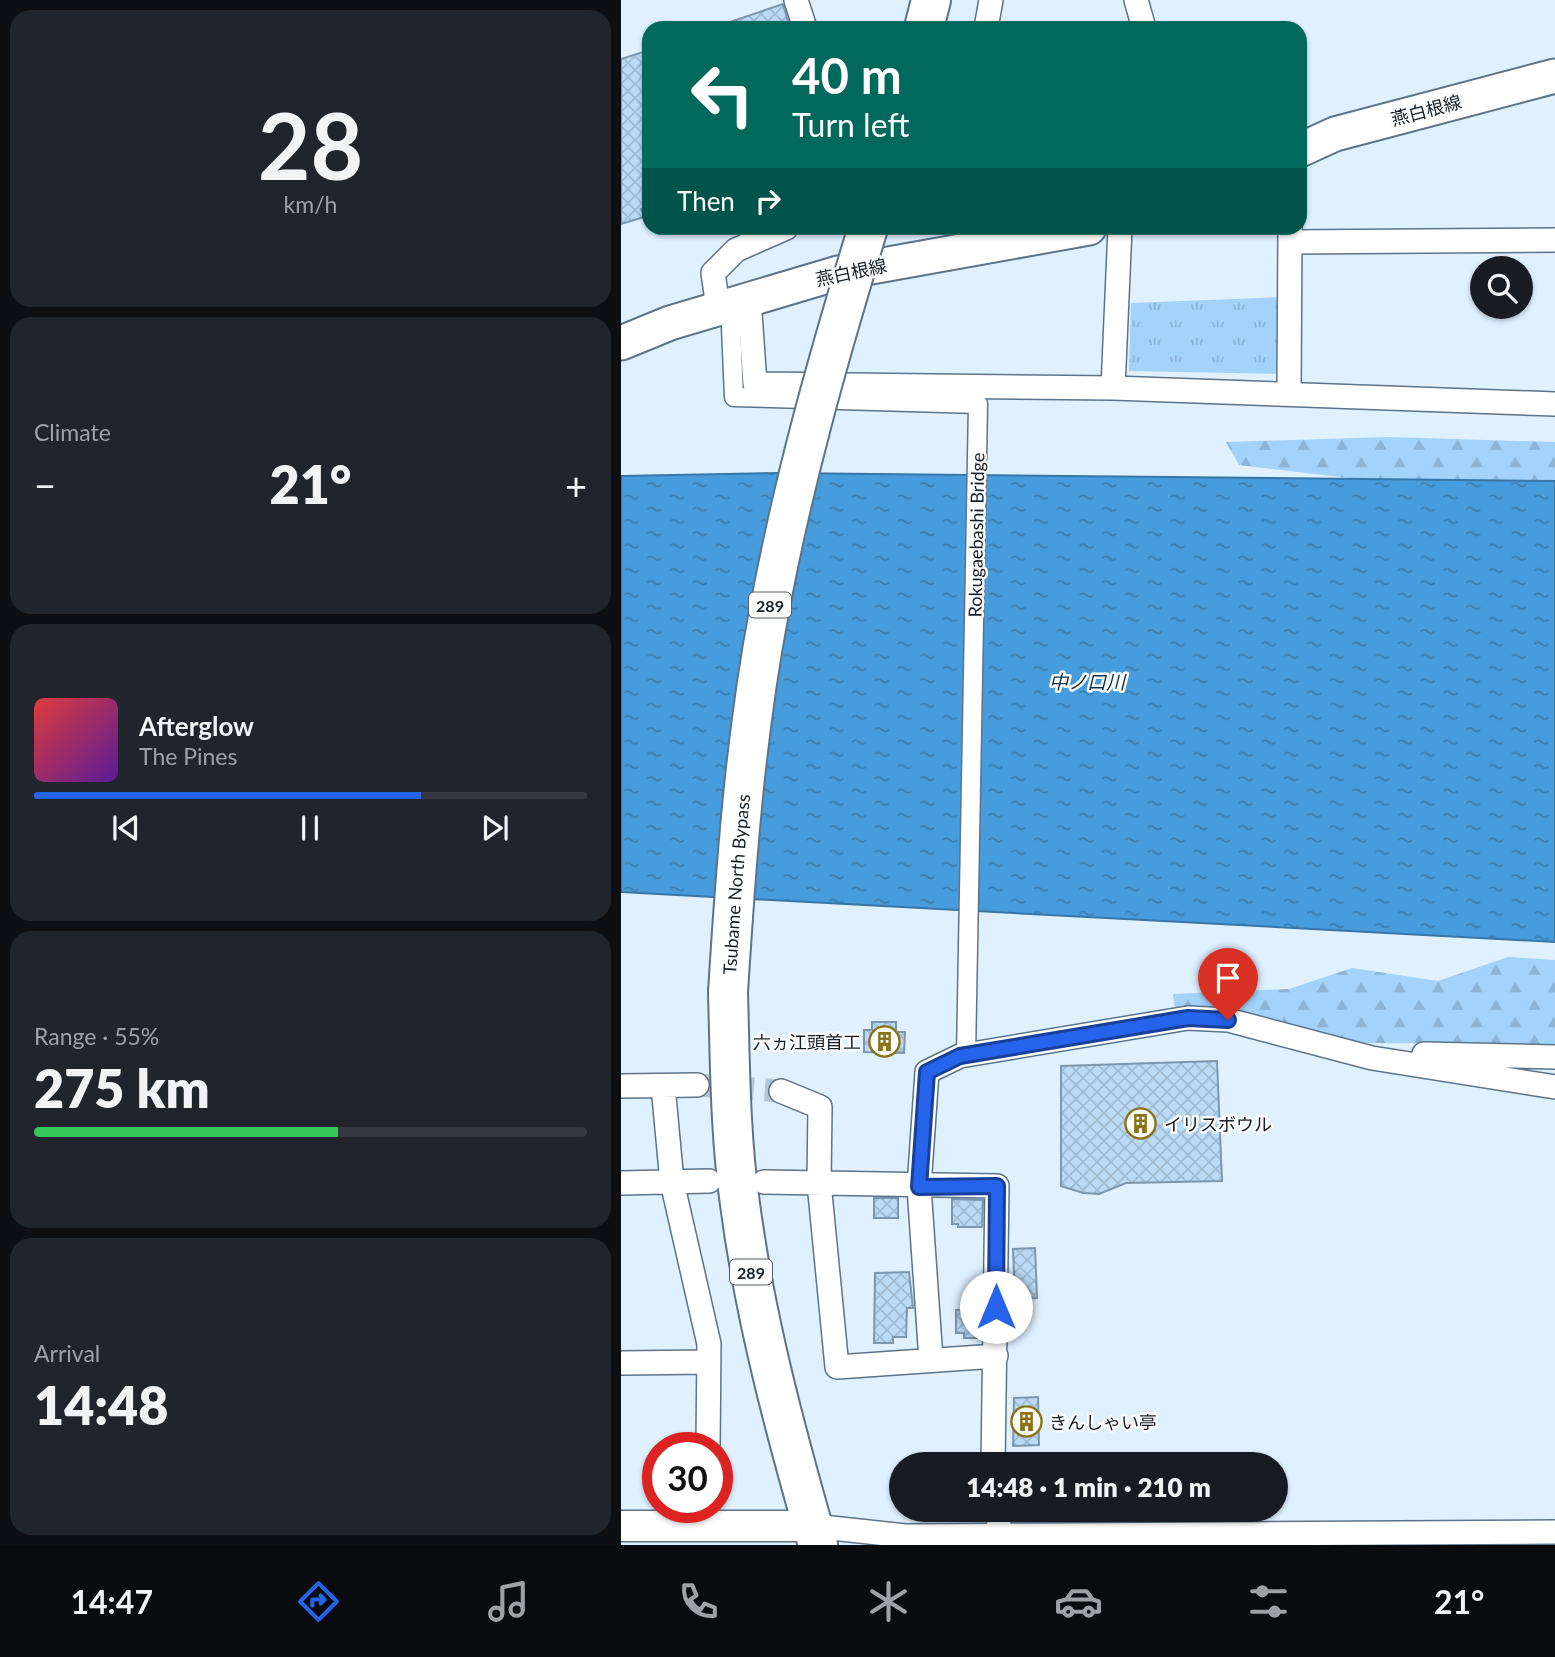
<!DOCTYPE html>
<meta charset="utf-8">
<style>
body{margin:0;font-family:Lato,"Noto Sans JP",sans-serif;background:#20242c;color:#f1f3f6;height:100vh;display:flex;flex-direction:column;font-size:26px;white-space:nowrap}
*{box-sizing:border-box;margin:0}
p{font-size:23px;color:#9ea1a6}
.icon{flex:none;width:38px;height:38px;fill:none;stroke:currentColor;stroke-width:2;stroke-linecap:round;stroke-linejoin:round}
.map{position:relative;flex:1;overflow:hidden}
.side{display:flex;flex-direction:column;gap:10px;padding:10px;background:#0d0f14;width:621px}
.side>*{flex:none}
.top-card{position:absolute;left:21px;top:21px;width:665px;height:214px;border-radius:21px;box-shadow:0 2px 5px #0004;background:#00695c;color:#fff;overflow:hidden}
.fabs{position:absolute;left:849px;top:256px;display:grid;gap:14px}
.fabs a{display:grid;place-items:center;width:63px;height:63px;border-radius:50%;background:#171b24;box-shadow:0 2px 5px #0004;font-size:35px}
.speed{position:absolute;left:21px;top:1432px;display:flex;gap:14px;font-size:35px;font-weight:700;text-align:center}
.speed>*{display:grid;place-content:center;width:91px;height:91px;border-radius:50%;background:#171b24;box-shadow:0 2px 5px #0004;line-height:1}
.speed .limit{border:10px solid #d22;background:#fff;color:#111}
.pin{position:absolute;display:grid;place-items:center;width:60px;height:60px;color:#fff;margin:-72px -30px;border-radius:50% 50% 50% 0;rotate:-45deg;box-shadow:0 0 7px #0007}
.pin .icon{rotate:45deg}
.me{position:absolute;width:77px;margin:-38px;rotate:0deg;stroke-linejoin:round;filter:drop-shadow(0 0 5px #0008)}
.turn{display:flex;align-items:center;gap:24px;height:147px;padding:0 35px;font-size:32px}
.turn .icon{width:91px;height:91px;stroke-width:2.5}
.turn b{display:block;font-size:49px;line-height:60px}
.then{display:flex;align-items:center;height:66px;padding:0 35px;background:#0003;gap:14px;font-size:26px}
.big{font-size:52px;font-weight:800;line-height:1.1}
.side .card{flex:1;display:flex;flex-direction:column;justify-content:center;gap:10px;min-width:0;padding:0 24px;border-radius:21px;background:#20242c}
.side .dial{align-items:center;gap:0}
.dial b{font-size:91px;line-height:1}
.song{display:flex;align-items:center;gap:21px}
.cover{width:84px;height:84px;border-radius:10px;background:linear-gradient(135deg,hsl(0 70% 55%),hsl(270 70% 35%))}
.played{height:7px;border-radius:4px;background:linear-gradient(90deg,#2563eb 70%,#363941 70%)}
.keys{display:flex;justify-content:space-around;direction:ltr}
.heat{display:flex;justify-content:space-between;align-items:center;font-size:38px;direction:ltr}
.charge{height:10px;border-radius:5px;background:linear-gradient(90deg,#34c759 55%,#363941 0)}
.trip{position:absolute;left:268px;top:1452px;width:399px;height:70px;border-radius:35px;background:#171b24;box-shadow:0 2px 5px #0004;font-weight:800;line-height:70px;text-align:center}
.tabs{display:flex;height:112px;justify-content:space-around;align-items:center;background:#090b0e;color:#9ea1a6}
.tabs .icon{width:49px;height:49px}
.tabs .selected{color:#2563eb}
.tabs b{font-size:32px;color:#f1f3f6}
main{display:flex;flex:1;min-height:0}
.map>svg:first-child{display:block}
.forest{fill:url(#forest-firs)}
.park{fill:url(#park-tufts)}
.water{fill:url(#water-ripples);stroke:#3876a6;stroke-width:2}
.building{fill:url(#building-cross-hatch);stroke:#7c96ad;stroke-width:2}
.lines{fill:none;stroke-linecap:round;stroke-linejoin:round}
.minor-tunnel{stroke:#b6c6d4;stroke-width:23;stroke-dasharray:23 11;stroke-linecap:butt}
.pedestrian-casing{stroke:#5b748a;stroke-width:21}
.minor-casing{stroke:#5b748a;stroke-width:26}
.tertiary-casing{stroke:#5b748a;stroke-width:33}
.secondary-casing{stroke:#5b748a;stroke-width:37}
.trunk-casing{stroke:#5b748a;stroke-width:42}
.pedestrian{stroke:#fff;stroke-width:18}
.minor{stroke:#fff;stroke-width:23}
.tertiary{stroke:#fff;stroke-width:30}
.secondary{stroke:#fff;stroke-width:33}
.trunk{stroke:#fff;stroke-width:38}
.trunk-bridge-casing{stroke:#5b748a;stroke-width:42;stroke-linecap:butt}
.trunk-bridge{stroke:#fff;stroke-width:38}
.route-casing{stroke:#184099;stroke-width:18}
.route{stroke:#2563eb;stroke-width:12}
.labels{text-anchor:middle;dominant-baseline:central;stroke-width:5;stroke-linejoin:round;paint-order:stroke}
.shield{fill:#fbfbfb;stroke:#596167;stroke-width:2}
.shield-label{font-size:16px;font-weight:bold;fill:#141f27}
.street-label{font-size:18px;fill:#141f27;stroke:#fbfbfb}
.poi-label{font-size:18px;fill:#141f27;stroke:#fbfbfb;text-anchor:start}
.water-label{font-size:19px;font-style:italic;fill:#0d314c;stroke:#fbfbfb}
</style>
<main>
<section class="side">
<div class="card dial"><b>28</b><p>km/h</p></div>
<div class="card"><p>Climate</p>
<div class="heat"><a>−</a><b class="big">21°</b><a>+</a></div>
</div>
<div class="card">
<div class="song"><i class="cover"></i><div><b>Afterglow</b><p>The Pines</p></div></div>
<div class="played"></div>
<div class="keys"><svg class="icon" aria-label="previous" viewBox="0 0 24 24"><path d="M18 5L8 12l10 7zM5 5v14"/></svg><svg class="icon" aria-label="pause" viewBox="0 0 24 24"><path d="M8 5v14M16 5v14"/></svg><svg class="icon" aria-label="next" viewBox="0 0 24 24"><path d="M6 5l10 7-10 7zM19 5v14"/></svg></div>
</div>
<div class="card"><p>Range · 55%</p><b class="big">275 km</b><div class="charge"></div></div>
<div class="card"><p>Arrival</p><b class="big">14:48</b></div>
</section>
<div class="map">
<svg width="934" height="1545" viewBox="0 0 934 1545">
<defs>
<pattern id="forest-firs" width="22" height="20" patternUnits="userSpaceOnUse" patternTransform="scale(1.75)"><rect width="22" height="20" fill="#a3d2fb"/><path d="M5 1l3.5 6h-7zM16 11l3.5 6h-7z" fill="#8bb4d7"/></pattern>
<pattern id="park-tufts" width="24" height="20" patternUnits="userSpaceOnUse" patternTransform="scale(1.75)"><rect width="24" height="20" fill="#a3d2fb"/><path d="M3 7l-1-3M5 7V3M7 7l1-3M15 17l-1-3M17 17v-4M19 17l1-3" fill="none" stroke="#8bb4d7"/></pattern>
<pattern id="water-ripples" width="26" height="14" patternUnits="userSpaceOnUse" patternTransform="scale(1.75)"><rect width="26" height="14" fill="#479cdd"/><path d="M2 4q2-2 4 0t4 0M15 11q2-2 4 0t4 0" fill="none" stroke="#3a7fb3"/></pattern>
<pattern id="building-cross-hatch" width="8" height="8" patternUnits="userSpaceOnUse" patternTransform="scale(1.75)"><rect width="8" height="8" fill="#bbdaf5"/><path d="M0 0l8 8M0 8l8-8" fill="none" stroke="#a0bbd2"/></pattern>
</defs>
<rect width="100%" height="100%" fill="#dff0ff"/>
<path class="forest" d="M767 437 934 442V491L804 487 618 465 605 442Z
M887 957 934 960V1044L733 1043 554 1009 552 994 668 989 731 968 817 981Z"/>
<path class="park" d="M661 297 659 374 508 371 510 303Z"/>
<path class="water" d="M159 473 934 481V942L0 892V476Z"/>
<path class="building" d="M162 4 169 28H100V25Z
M28 50V206L20 209 23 217 0 224V59Z
M251 1022H275V1032H284L283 1053 243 1052V1030H251Z
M596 1061 601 1181 505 1183 478 1194 462 1193 440 1186V1066Z
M253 1198H277V1218H253Z
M331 1199 362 1200 361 1227H337V1224H331Z
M414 1248 416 1298 394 1299 392 1249Z
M288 1272 292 1308H286L285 1337H272V1343H253L254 1273Z
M360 1309V1338H343V1333H335V1310Z
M417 1397 418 1445 392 1446 393 1398Z"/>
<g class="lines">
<path class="minor-tunnel" d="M76 1085 160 1091"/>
<defs>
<path id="pedestrian" d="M130 322 110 327 113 397 357 404 345 1056"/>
<path id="minor" d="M175 0 184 28
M515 0 523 28
M365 28 370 0
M670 242 934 240
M128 299 134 384 492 388 934 404
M97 307 92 273 115 250 165 228
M492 388 499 228
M668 393 669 228
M803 1054 934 1057
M0 1086 76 1085
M42 1086 51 1182 88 1344 87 1447
M160 1091 199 1107 198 1183 216 1367 375 1356
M143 1182 376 1186 372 1465
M0 1183 88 1181
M310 1360 298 1187 306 1072 339 1056 567 1018 607 1020 751 1058 934 1087
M0 1363 87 1362
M377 1510 379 1545
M192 1526 284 1536 934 1532"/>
<path id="tertiary" d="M0 1526H192"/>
<path id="secondary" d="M679 150 714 134 934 76
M0 343 49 323 217 273 468 228"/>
<path id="trunk" d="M303 28 310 0
M107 992C109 1062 109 1134 119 1204 134 1319 165 1433 197 1545"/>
</defs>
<use href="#pedestrian" class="pedestrian-casing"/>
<use href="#minor" class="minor-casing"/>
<use href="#tertiary" class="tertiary-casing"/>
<use href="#secondary" class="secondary-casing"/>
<use href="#trunk" class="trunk-casing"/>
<use href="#pedestrian" class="pedestrian"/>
<use href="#minor" class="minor"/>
<use href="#tertiary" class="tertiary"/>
<use href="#secondary" class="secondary"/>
<use href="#trunk" class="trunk"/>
<defs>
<g id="trunk-bridge">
<path id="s1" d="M107 992C115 865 124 738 148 612 172 482 208 355 247 228"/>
</g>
</defs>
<use href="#trunk-bridge" class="trunk-bridge-casing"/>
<use href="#trunk-bridge" class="trunk-bridge"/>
</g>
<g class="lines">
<defs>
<path id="route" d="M375 1307 376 1186 298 1187 306 1072 339 1056 567 1018 607 1020"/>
</defs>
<use href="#route" class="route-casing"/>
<use href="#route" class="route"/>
</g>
<defs>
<symbol id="building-ring" viewBox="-11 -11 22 22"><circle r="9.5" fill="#fbfbfb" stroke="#897316" stroke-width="1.5"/><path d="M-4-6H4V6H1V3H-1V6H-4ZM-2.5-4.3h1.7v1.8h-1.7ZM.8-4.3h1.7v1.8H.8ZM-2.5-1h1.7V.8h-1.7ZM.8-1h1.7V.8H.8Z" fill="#897316"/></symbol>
</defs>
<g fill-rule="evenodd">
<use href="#building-ring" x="246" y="1024" width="35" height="35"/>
<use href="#building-ring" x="502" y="1106" width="35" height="35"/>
<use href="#building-ring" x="388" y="1404" width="35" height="35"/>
</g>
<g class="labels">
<g class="shield">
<rect x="128" y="592.5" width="42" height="25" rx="5"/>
<rect x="109" y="1259.5" width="42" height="25" rx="5"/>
</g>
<g class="shield-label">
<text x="149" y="605">289</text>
<text x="130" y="1272">289</text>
</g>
<g class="street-label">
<text transform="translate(805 110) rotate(-15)">燕白根線</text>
<text transform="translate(230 272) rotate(-12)">燕白根線</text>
<text transform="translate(355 535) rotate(-89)">Rokugaebashi Bridge</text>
<text stroke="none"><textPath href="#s1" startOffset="108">Tsubame North Bypass</textPath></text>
</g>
<g class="poi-label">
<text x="240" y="1042" text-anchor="end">六ヵ江頭首工</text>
<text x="543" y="1124">イリスボウル</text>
<text x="428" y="1422">きんしゃい亭</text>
</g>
<g class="water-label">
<text x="466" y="681">中ノ口川</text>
</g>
</g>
</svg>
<div class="fabs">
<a><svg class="icon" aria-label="search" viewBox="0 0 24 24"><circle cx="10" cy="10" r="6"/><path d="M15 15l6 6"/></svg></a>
</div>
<div class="speed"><div class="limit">30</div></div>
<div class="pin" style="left:607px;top:1020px;background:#d93025"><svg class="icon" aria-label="arrive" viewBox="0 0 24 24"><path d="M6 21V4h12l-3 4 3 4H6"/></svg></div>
<svg class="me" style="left:375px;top:1307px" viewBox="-20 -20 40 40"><circle r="19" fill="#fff"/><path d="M0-13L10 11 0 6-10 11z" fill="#2563eb"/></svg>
<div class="trip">14:48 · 1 min · 210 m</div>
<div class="top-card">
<div class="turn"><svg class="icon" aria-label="left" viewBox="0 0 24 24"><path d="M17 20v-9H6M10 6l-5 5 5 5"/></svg><div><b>40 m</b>Turn left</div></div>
<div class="then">Then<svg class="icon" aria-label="right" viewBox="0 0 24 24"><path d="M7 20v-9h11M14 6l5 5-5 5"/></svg></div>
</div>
</div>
</main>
<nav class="tabs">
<b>14:47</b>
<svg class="icon selected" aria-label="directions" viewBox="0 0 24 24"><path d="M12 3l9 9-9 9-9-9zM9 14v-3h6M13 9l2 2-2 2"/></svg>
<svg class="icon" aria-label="music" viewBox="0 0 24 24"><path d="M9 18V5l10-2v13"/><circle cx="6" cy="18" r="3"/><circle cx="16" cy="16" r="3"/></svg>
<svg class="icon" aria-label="phone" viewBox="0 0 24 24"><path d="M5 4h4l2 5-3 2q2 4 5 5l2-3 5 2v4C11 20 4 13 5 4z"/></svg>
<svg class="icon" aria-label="climate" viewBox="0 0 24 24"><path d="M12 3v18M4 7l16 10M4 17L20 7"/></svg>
<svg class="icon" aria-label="car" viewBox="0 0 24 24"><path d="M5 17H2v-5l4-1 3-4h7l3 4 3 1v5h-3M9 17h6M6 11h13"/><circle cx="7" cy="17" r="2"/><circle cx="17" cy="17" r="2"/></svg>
<svg class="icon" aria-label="filters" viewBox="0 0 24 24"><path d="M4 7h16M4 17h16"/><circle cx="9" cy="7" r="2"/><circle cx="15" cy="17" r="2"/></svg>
<b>21°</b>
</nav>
